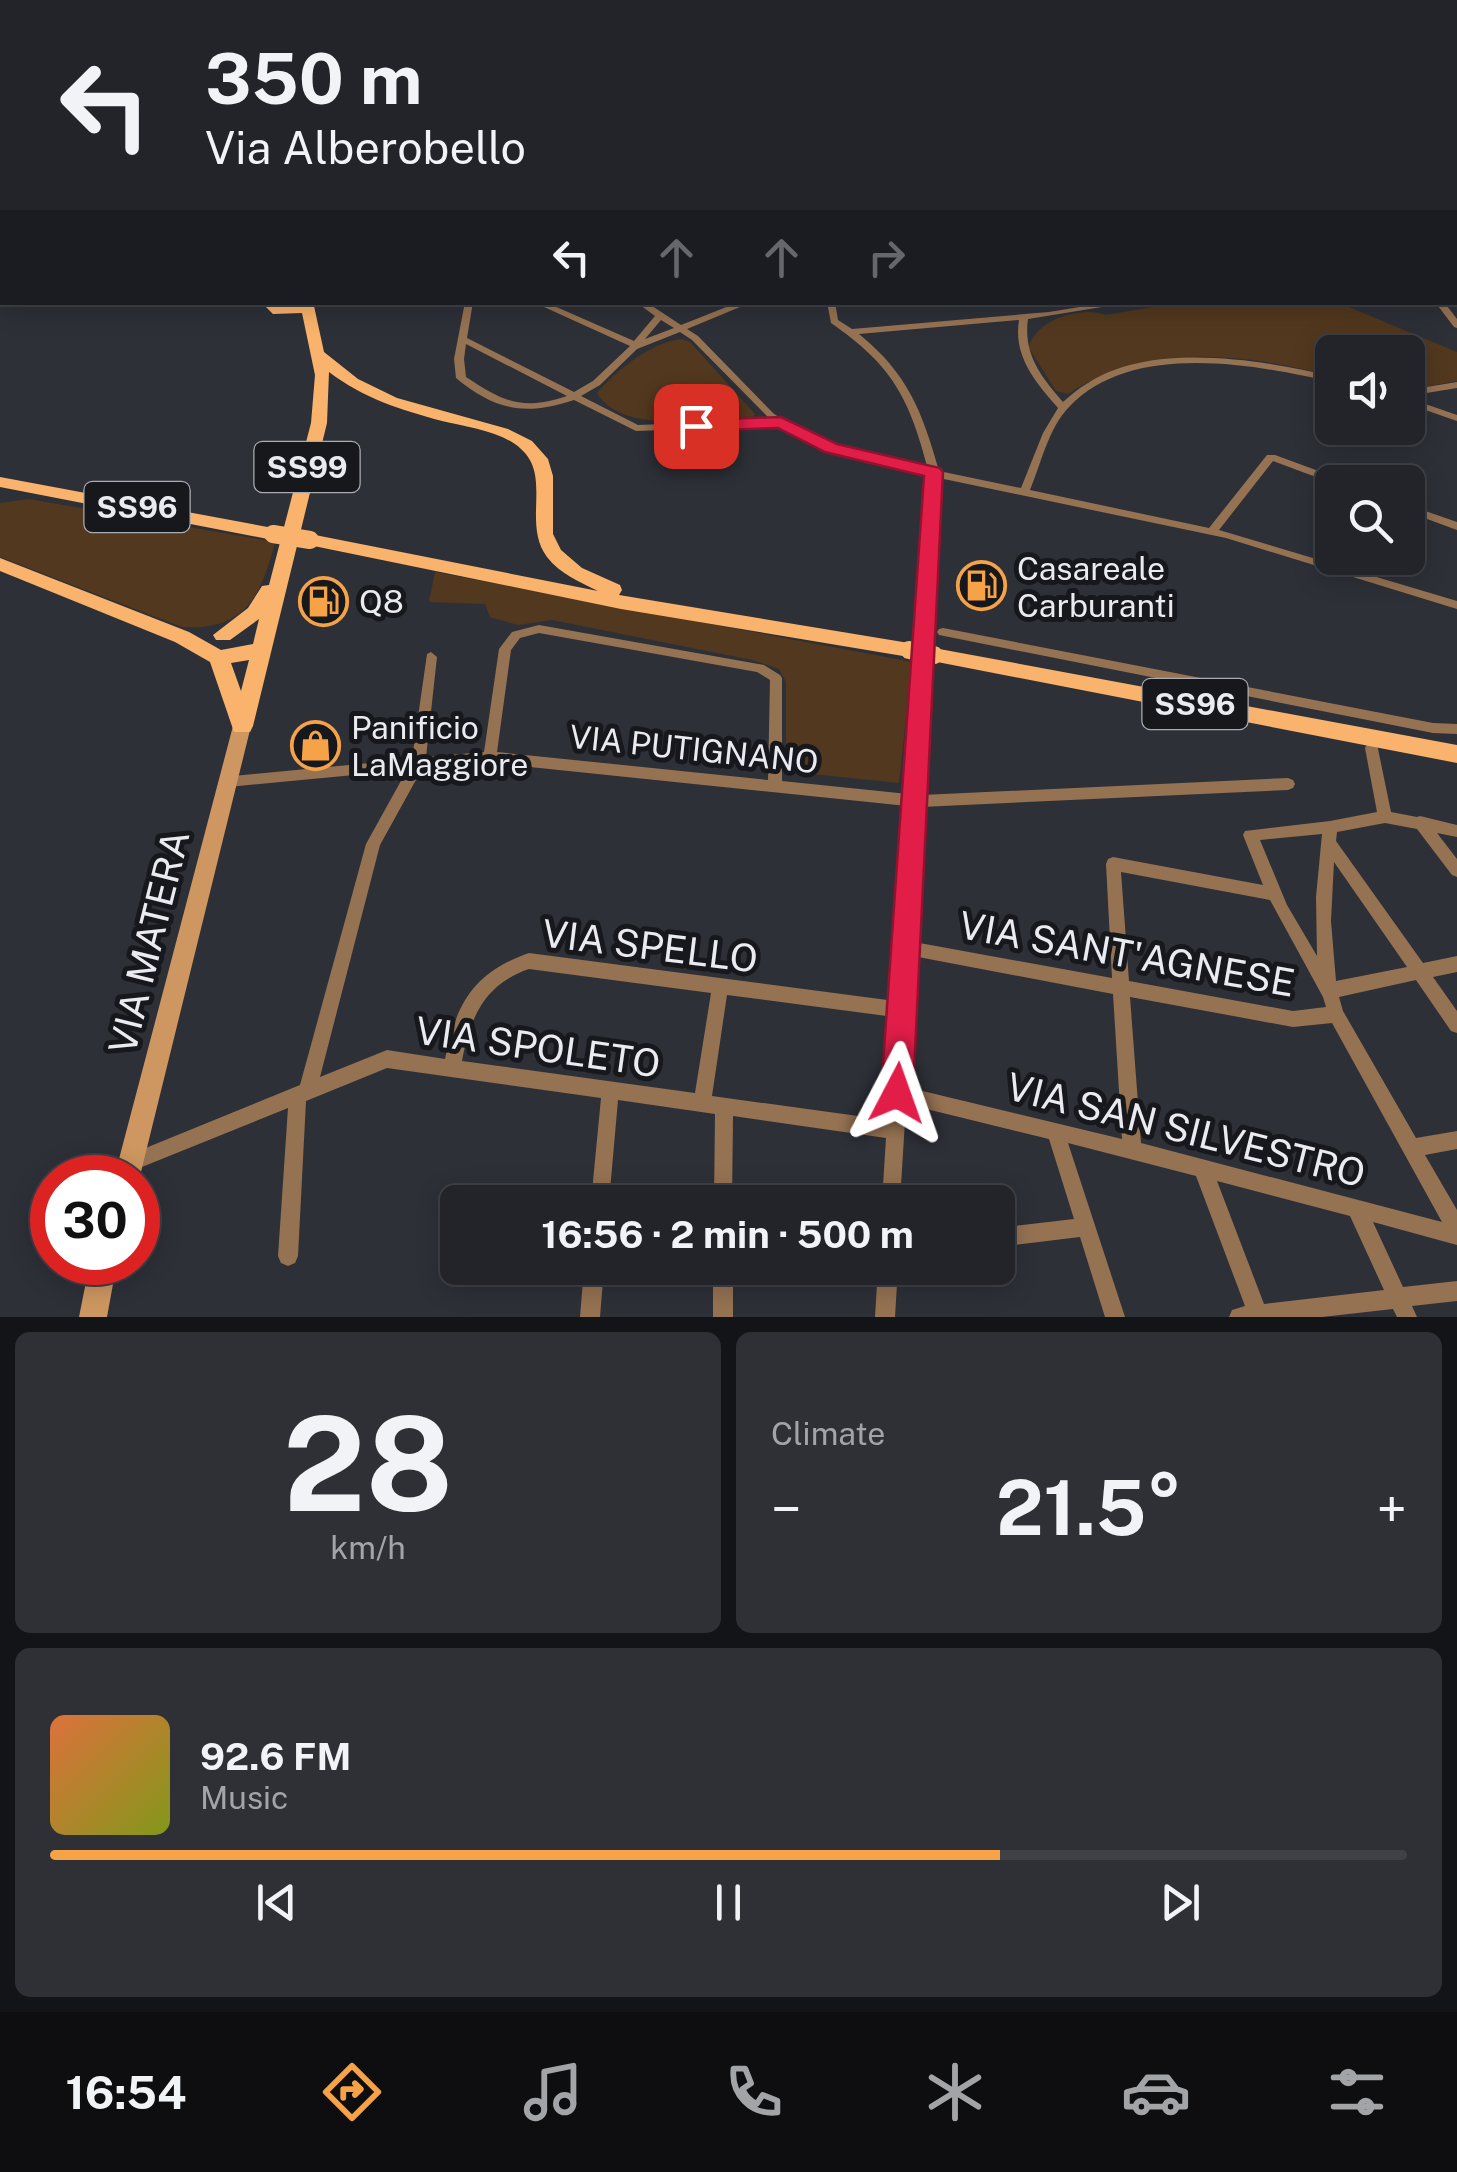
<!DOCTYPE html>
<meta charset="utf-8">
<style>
body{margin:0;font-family:"Public Sans",sans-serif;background:#2e3036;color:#f1f3f6;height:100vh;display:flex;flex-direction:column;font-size:38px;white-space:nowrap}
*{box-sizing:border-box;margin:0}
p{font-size:32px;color:#a2a4a8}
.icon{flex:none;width:55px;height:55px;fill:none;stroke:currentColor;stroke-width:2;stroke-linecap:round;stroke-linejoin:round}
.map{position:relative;height:1317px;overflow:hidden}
.panel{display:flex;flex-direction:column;gap:15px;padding:15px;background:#131417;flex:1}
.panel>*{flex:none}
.guide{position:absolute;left:0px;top:0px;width:1458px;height:305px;box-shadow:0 5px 25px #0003,0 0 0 2px #3f4147;background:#22242a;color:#f1f3f6;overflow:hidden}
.buttons{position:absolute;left:1315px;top:335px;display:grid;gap:20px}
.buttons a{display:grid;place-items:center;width:110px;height:110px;border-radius:15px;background:#22242a;box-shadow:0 5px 25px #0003,0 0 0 2px #3f4147;font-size:50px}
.speed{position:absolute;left:30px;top:1155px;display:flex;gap:20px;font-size:50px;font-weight:700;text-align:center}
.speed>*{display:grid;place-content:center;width:130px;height:130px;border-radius:50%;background:#22242a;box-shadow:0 5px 25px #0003,0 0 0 2px #3f4147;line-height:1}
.speed .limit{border:15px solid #d22;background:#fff;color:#111}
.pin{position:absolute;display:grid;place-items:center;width:85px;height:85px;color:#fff;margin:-42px;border-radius:20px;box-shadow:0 5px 15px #0006}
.me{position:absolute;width:110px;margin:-55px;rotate:4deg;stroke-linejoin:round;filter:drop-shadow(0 0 8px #0008)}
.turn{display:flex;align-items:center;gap:35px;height:210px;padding:0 40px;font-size:45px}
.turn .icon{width:130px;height:130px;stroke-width:2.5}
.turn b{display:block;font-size:70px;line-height:85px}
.lanes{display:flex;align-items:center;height:95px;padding:0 40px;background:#0003;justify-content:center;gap:50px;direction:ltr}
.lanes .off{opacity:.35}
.big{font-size:75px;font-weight:700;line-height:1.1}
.panel .widget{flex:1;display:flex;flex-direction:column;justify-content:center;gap:15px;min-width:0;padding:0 35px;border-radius:15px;background:#2e3036}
.panel .dial{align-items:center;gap:0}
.dial b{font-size:130px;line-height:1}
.song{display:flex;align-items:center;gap:30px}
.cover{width:120px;height:120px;border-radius:15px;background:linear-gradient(135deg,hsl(20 70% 55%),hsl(70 70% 35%))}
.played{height:10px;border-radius:5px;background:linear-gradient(90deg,#f6a247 70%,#3f4147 70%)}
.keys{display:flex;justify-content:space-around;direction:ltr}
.heat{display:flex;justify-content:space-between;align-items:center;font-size:55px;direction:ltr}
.panel .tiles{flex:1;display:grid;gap:15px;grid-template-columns:1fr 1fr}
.widget:last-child{grid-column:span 2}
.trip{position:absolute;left:440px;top:1185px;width:575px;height:100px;border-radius:15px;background:#22242a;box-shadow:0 5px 25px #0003,0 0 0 2px #3f4147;font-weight:700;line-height:100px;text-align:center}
.tab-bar{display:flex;height:160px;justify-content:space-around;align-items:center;background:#0e0e11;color:#a2a4a8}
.tab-bar .icon{width:70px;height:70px}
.tab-bar .current{color:#f6a247}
.tab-bar b{font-size:45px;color:#f1f3f6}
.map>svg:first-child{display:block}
.green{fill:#52381e}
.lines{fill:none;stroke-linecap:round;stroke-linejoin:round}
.street{fill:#957252;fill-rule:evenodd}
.secondary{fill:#ce9761;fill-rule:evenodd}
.primary{fill:#fab36c;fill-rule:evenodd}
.highway{stroke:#fddabb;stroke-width:22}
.rail{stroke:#a0a1a8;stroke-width:2.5;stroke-dasharray:8 8;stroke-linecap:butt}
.primary-bridge{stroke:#fab36c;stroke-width:18}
.route{fill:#e11d48;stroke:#92132f;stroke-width:2.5}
.labels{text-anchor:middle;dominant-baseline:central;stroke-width:10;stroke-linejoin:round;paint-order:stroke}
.shield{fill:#17181c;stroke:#abacb1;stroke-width:2.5}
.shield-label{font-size:30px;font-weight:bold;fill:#eaebf1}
.poi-label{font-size:32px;fill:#eaebf1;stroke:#17181c;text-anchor:start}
.street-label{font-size:32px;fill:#eaebf1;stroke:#17181c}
.near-street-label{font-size:38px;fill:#eaebf1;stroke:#17181c}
</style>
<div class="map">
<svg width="1457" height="1317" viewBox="0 0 1457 1317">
<rect width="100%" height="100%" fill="#2e3038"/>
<path class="green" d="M1182 302 1339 303 1457 352V381L1408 390V352H1332V376C1244 353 1147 342 1068 394L1056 391 1029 348C1034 320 1081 305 1106 315Z
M682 339 690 342 755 414 752 418C710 419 621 435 597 393 616 371 651 342 682 339Z
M29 499 275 542C261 597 244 631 182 627L0 557V503Z
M435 572 912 662 899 783 792 772 786 765V682L779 669 752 660 552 620 518 625 490 617 485 604 429 602Z"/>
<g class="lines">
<path class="street" d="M1042 0H1046L1047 2H1042Z
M1455 266H1457V270H1455Z
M465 302H473L467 338 574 392 593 381 630 346 533 302H545L634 341 655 316 636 302H646L681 325 739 302H752L687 329 698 336 773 413 792 427 835 446 885 460 928 469C909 398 893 366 831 323L827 302H835L838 320 852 329 1049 312 1110 302H1133L1028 319C1023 354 1041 377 1063 402 1071 395 1079 388 1088 383 1153 341 1261 360 1332 376V382C1254 364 1131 341 1069 407 1048 429 1041 464 1030 490L1209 528 1267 455H1275L1343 480 1344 482 1332 483 1273 461 1219 530 1457 601V609L1226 538 939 478 922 795 1288 778 1293 780 1295 784 1293 788 1288 790 921 807 914 942 1112 978 1106 864 1108 859 1113 857 1263 885 1243 835 1245 831 1330 821 1377 812 1365 748 1367 744 1372 743 1377 744 1391 812 1417 817 1420 816 1457 825V837L1437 833 1457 859V877L1452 875 1417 829 1385 823 1337 832 1336 841 1423 963 1457 956V972L1433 977 1457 1011V1033L1451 1031 1416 980 1339 997 1343 1011 1416 1138 1457 1131V1149L1425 1155 1457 1210V1245L1373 1222 1403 1287 1457 1281V1301L1412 1306 1417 1317H1397L1393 1309 1322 1317H1229L1232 1310 1245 1306 1196 1176 1068 1143 1125 1317H1105L1080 1237 998 1247V1228L1074 1219 1049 1139 906 1104 900 1202H882L886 1138 733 1116 732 1202H714L715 1114 618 1100 609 1202H591L601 1098 387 1068 306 1101 298 1256 295 1263 288 1266 281 1263 278 1256 288 1108 132 1171 126 1168 123 1162 126 1156 300 1085 366 844 407 770 228 787 223 785 221 781 223 777 412 759 427 654 431 652 437 657 426 757 484 752 499 649 512 632 539 625 764 665 780 675 782 678V781L908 794 929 476 884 466 827 450 779 426 636 431 574 400C526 416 496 411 456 378L454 359ZM661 320 674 328 645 339ZM1019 320C1013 356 1035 382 1058 408L1043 433 1021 488 939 471C922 411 908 374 859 334ZM680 332 692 340 771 420 638 425 581 396 600 385 637 349ZM466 344 567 396C522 411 504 402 466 377L464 359ZM539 633 757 672 770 680 768 780 497 752 511 650 520 638ZM490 763 907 806 895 1001 529 953C474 972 456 1003 445 1059L387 1050 320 1077 380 845 422 769ZM1322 834 1316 897 1317 956 1287 905 1260 840ZM1334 862 1407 967 1336 981 1331 921ZM1121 872 1270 900 1323 997 1326 1007 1293 1011 1129 981ZM913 956 1113 994 1122 1139 906 1087 910 1015 912 1010 911 1006ZM529 969 711 993 695 1093 462 1061C470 1017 485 984 529 969ZM727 995 894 1017 887 1120 712 1096ZM1130 997 1293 1027 1332 1023 1442 1222 1141 1143ZM1217 1181 1350 1216 1384 1290 1264 1304Z
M1435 302H1444L1457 319V328L1454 327Z
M1457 382V388L1408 396V390Z
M1408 398 1457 415V421L1408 404Z
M1408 505 1457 522V530L1408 512Z
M943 628 1433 723 1457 724V734L1433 733 939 635 937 632 939 629Z
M584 1268H604L600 1317H580Z
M713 1268H733V1317H713Z
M878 1268H898L895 1317H875Z"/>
<path class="secondary" d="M321 0 319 2H312L314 0Z
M242 719 249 721 251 726 138 1184V1178H114L233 726 235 721Z
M90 1262H117L107 1317H79Z"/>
<path class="primary" d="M261 302 292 307 300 302H318L314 306 324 352 358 379 397 398 508 429 532 441 548 459 553 476V534L561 550 582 568 620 585 622 590 619 595 909 643 919 650 909 657 621 609 304 544 301 540 304 536 310 534 598 591C580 582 560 574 547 557 522 524 552 476 521 449 502 431 466 427 442 421 401 410 363 398 329 372L327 423 253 726 250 732H234L210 662 175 642 0 571V558L189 632 221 650 253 644 259 619 230 640H216L213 635 248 608 262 586 269 585 311 423 315 375 302 313 273 314ZM249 660 241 691 231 663Z
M0 477 273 528 282 534 273 540 0 487Z
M934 648 1457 745V763L927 660 924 655Z"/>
<path class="highway" d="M298 2 301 0
M0 230 2 229"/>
<path class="rail" d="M1198 0 1213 2"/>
<path class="primary-bridge" d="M273 534 310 540
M909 650 934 655"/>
</g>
<path class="route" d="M781 417 837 444 940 468 943 472 913 1093 908 1104 897 1109 886 1104 881 1093 924 476 825 452 778 428 696 431 687 426 696 420Z"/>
<defs>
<symbol id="fuel-ring" viewBox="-11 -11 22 22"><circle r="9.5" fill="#17181c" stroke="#f6a247" stroke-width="1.5"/><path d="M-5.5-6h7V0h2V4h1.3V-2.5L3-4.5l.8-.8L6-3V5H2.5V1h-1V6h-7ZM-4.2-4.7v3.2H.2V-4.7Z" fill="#f6a247"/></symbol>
<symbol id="shop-ring" viewBox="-11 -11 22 22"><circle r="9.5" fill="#17181c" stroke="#f6a247" stroke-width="1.5"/><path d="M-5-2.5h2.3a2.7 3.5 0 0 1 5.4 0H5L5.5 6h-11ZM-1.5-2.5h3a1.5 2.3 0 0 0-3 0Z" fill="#f6a247"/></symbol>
</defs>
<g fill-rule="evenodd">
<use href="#fuel-ring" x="954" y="558" width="55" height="55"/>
<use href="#fuel-ring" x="296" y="574" width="55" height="55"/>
<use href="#shop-ring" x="288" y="718" width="55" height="55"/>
</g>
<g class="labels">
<g class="shield">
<rect x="254.5" y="442" width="105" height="50" rx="8"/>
<rect x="84.5" y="482" width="105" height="50" rx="8"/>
<rect x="1142.5" y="679" width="105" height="50" rx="8"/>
</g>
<g class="shield-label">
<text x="307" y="467">SS99</text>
<text x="137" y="507">SS96</text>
<text x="1195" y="704">SS96</text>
</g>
<g class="poi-label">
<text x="1017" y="568">Casareale<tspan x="1017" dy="37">Carburanti</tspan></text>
<text x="359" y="601">Q8</text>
<text x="351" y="727">Panificio<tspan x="351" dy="37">LaMaggiore</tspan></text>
</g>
<g class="street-label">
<text transform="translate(694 749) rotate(6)">VIA PUTIGNANO</text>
</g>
<g class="near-street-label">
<text transform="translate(149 942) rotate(-76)">VIA MATERA</text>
<text transform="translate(650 946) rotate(7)">VIA SPELLO</text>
<text transform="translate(1127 954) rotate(10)">VIA SANT'AGNESE</text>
<text transform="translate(538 1047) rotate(8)">VIA SPOLETO</text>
<text transform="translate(1186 1130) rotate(14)">VIA SAN SILVESTRO</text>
</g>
</g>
</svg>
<div class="buttons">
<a><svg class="icon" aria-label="sound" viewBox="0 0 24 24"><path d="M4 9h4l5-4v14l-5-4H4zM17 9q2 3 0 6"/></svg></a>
<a><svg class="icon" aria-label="search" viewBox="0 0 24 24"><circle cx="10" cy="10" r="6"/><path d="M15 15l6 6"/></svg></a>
</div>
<div class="speed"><div class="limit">30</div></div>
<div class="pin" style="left:696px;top:426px;background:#d93025"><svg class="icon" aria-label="arrive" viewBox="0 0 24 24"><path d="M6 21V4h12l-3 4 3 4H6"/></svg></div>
<svg class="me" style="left:897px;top:1093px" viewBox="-20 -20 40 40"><path d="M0-17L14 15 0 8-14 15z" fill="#e11d48" stroke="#fff" stroke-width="4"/></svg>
<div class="trip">16:56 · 2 min · 500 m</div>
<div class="guide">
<div class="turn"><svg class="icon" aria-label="left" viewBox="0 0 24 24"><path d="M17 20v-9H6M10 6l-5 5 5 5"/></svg><div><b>350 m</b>Via Alberobello</div></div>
<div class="lanes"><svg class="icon" aria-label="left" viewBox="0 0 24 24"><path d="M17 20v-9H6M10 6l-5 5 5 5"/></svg><svg class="icon off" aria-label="ahead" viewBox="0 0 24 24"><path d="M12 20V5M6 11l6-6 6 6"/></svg><svg class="icon off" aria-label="ahead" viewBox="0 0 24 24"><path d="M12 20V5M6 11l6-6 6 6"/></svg><svg class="icon off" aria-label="right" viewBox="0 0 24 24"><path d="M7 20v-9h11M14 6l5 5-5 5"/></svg></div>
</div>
</div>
<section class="panel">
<div class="tiles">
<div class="widget dial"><b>28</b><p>km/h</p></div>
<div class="widget"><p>Climate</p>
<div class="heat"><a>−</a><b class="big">21.5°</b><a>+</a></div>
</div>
<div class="widget">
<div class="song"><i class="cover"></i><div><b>92.6 FM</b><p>Music</p></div></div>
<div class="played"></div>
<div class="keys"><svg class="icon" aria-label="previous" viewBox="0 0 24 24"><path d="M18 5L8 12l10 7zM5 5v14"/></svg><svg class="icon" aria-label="pause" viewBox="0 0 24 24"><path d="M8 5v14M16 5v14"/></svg><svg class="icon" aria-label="next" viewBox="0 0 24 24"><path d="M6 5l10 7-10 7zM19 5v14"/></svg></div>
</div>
</div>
</section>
<nav class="tab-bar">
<b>16:54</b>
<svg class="icon current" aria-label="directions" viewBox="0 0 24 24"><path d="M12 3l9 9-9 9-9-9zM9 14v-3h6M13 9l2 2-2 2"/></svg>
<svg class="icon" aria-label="music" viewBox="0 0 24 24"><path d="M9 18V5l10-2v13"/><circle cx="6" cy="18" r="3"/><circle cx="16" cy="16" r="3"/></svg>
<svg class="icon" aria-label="phone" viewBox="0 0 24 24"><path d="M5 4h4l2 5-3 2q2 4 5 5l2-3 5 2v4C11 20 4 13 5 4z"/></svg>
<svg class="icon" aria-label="climate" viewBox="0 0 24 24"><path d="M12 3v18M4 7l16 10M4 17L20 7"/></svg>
<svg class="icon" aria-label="car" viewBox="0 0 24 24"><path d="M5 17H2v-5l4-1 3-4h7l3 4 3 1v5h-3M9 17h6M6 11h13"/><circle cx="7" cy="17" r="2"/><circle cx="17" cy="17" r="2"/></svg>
<svg class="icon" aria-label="filters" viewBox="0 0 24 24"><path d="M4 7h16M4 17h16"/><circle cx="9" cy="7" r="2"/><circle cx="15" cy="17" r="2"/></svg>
</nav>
